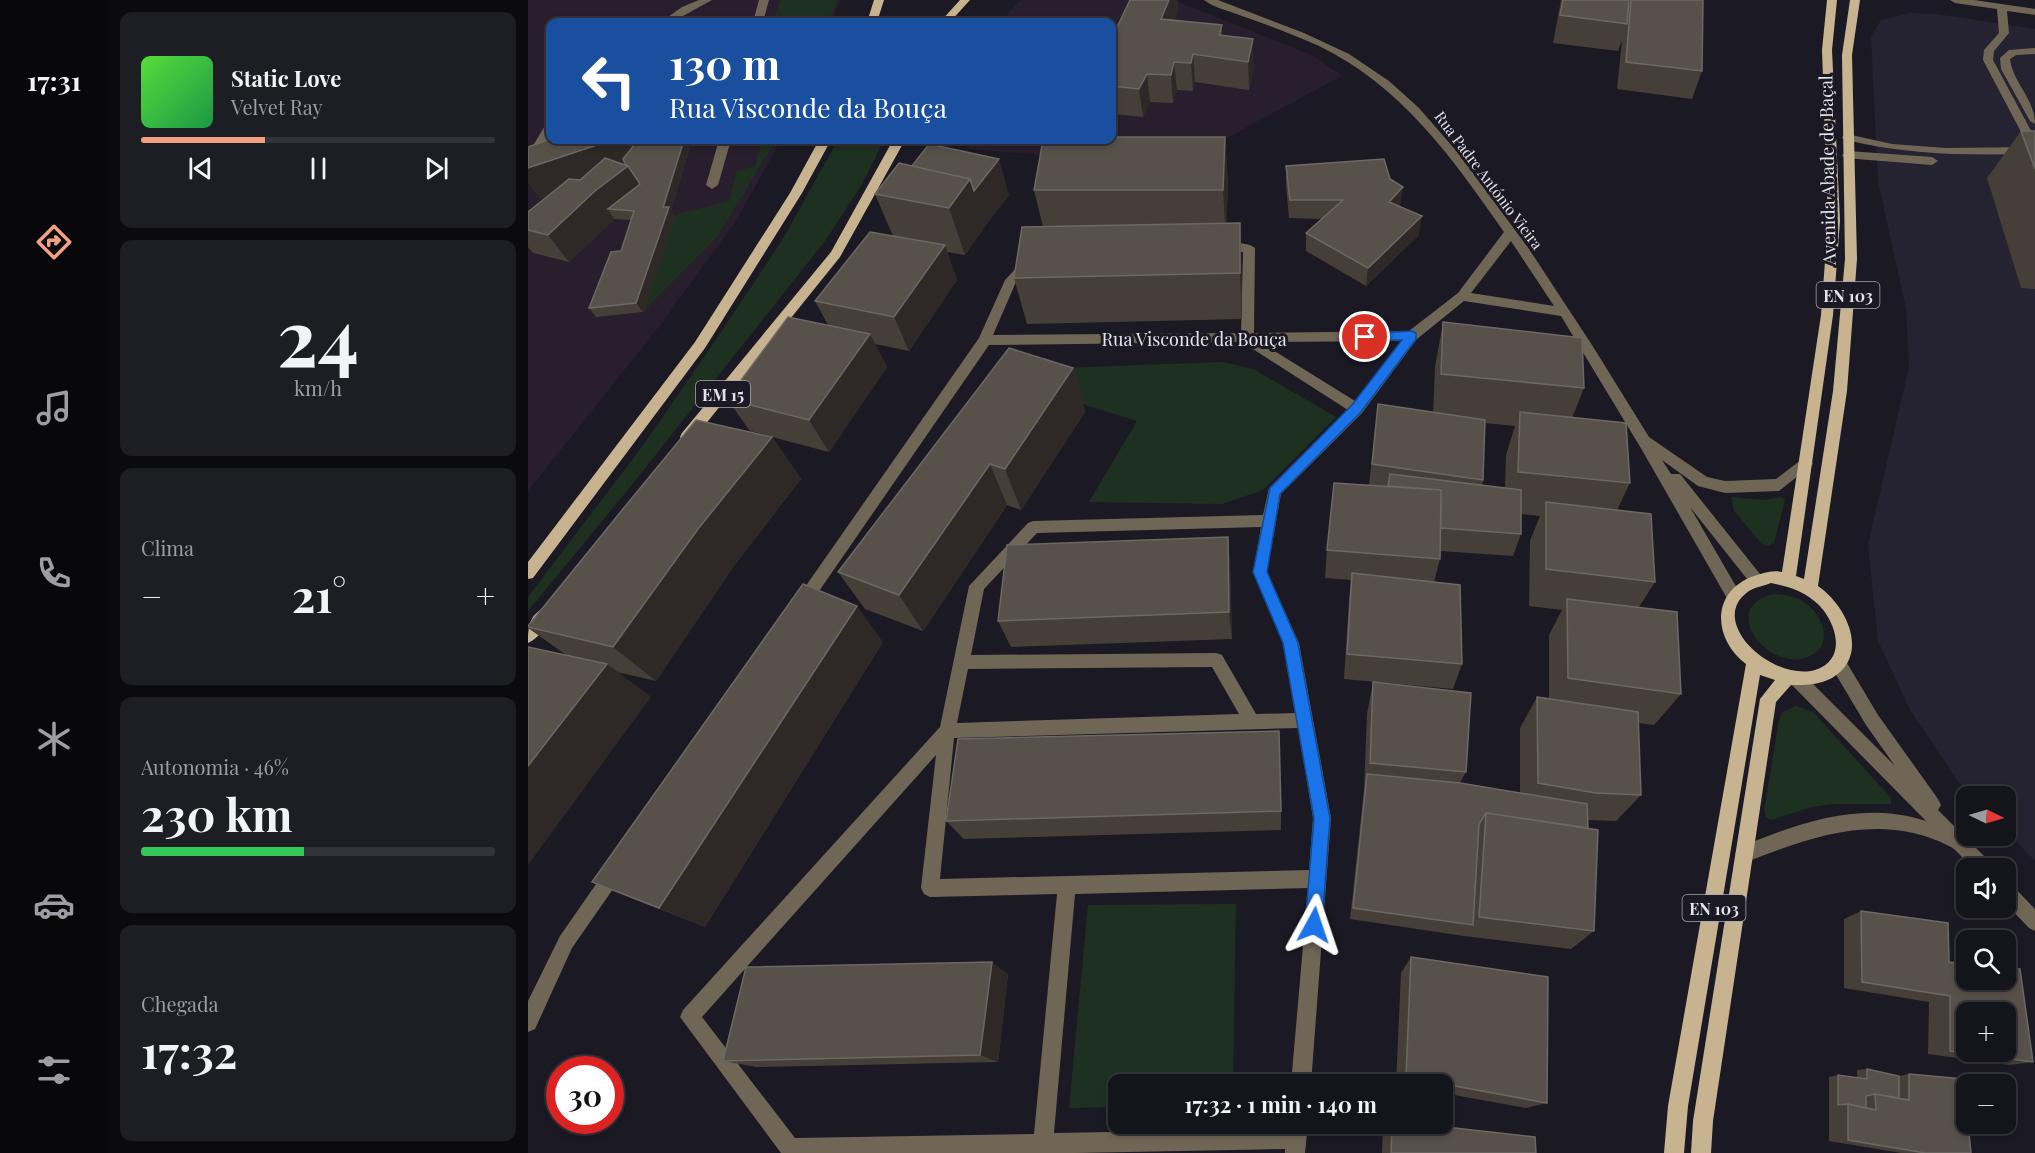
<!DOCTYPE html>
<html lang="pt">
<meta charset="utf-8">
<style>
body{margin:0;font-family:"Playfair Display",serif;background:#1d1d24;color:#f1f3f6;height:100vh;display:flex;flex-direction:column;font-size:22px;white-space:nowrap}
*{box-sizing:border-box;margin:0}
p{font-size:20px;color:#9d9ea3}
.icon{flex:none;width:33px;height:33px;fill:none;stroke:currentColor;stroke-width:2;stroke-linecap:round;stroke-linejoin:round}
.map{position:relative;flex:1;overflow:hidden}
.drawer{display:flex;flex-direction:column;gap:12px;padding:12px;background:#0b0b0f;width:420px}
.drawer>*{flex:none}
.guide{position:absolute;left:18px;top:18px;width:570px;height:126px;border-radius:12px;box-shadow:0 3px 9px #0003,0 0 0 2px #33333a;background:#1a4fa0;color:#fff;overflow:hidden}
.needle{width:39px;rotate:95deg}
.fabs{position:absolute;left:1428px;top:786px;display:grid;gap:12px}
.fabs a{display:grid;place-items:center;width:60px;height:60px;border-radius:12px;background:#14141b;box-shadow:0 3px 9px #0003,0 0 0 2px #33333a;font-size:30px}
.speed{position:absolute;left:18px;top:1056px;display:flex;gap:12px;font-size:30px;font-weight:700;text-align:center}
.speed>*{display:grid;place-content:center;width:78px;height:78px;border-radius:50%;background:#14141b;box-shadow:0 3px 9px #0003,0 0 0 2px #33333a;line-height:1}
.speed .limit{border:9px solid #d22;background:#fff;color:#111}
.pin{position:absolute;display:grid;place-items:center;width:51px;height:51px;color:#fff;margin:-26px;border:3px solid #fff;border-radius:50%;box-shadow:0 2px 6px #0007}
.me{position:absolute;width:66px;margin:-33px;rotate:5deg;stroke-linejoin:round;filter:drop-shadow(0 0 4px #0008)}
.turn{display:flex;align-items:center;gap:21px;height:126px;padding:0 24px;font-size:27px}
.turn .icon{width:78px;height:78px;stroke-width:2.5}
.turn b{display:block;font-size:42px;line-height:51px}
.big{font-size:45px;font-weight:700;line-height:1.1}
.drawer .card{flex:1;display:flex;flex-direction:column;justify-content:center;gap:9px;min-width:0;padding:0 21px;border-radius:12px;background:#1d1d24}
.drawer .dial{align-items:center;gap:0}
.dial b{font-size:78px;line-height:1}
.song{display:flex;align-items:center;gap:18px}
.cover{width:72px;height:72px;border-radius:9px;background:linear-gradient(135deg,hsl(110 70% 55%),hsl(140 70% 35%))}
.played{height:6px;border-radius:3px;background:linear-gradient(90deg,#f2a07f 35%,#33333a 35%)}
.keys{display:flex;justify-content:space-around;direction:ltr}
.heat{display:flex;justify-content:space-between;align-items:center;font-size:33px;direction:ltr}
.charge{height:9px;border-radius:4px;background:linear-gradient(90deg,#34c759 46%,#33333a 0)}
.trip{position:absolute;left:580px;top:1074px;width:345px;height:60px;border-radius:12px;background:#14141b;box-shadow:0 3px 9px #0003,0 0 0 2px #33333a;font-weight:700;line-height:60px;text-align:center}
main{display:flex;flex:1;min-height:0}
.menu{display:flex;flex-direction:column;width:108px;justify-content:space-around;align-items:center;background:#08080b;color:#9d9ea3}
.menu .icon{width:42px;height:42px}
.menu .on{color:#f2a07f}
.menu b{font-size:27px;color:#f1f3f6}
.map>svg:first-child{display:block}
.built{fill:#252232}
.education{fill:#281e2d}
.green{fill:#1e301f}
.lines{fill:none;stroke-linecap:round;stroke-linejoin:round}
.minor{fill:#706656;fill-rule:evenodd}
.major{fill:#c8b390;fill-rule:evenodd}
.wall{fill:#463f37;fill-rule:evenodd}
.shaded-wall{fill:#2e2927}
.building{fill:#57514a;stroke:#6d6864;stroke-width:1.5;fill-rule:evenodd}
.route{fill:#1a73e8;stroke:#114b97;stroke-width:1.5}
.labels{text-anchor:middle;dominant-baseline:central;stroke-width:6;stroke-linejoin:round;paint-order:stroke}
.far-street-label{font-size:15px;fill:#e5e4ec;stroke:#1b1a24}
.shield{fill:#1b1a24;stroke:#a8a7b0;stroke-width:1.5}
.shield-label{font-size:16px;font-weight:bold;fill:#e5e4ec}
.street-label{font-size:18px;fill:#e5e4ec;stroke:#1b1a24}
</style>
<main>
<nav class="menu">
<b>17:31</b>
<svg class="icon on" aria-label="directions" viewBox="0 0 24 24"><path d="M12 3l9 9-9 9-9-9zM9 14v-3h6M13 9l2 2-2 2"/></svg>
<svg class="icon" aria-label="music" viewBox="0 0 24 24"><path d="M9 18V5l10-2v13"/><circle cx="6" cy="18" r="3"/><circle cx="16" cy="16" r="3"/></svg>
<svg class="icon" aria-label="phone" viewBox="0 0 24 24"><path d="M5 4h4l2 5-3 2q2 4 5 5l2-3 5 2v4C11 20 4 13 5 4z"/></svg>
<svg class="icon" aria-label="climate" viewBox="0 0 24 24"><path d="M12 3v18M4 7l16 10M4 17L20 7"/></svg>
<svg class="icon" aria-label="car" viewBox="0 0 24 24"><path d="M5 17H2v-5l4-1 3-4h7l3 4 3 1v5h-3M9 17h6M6 11h13"/><circle cx="7" cy="17" r="2"/><circle cx="17" cy="17" r="2"/></svg>
<svg class="icon" aria-label="filters" viewBox="0 0 24 24"><path d="M4 7h16M4 17h16"/><circle cx="9" cy="7" r="2"/><circle cx="15" cy="17" r="2"/></svg>
</nav>
<section class="drawer">
<div class="card">
<div class="song"><i class="cover"></i><div><b>Static Love</b><p>Velvet Ray</p></div></div>
<div class="played"></div>
<div class="keys"><svg class="icon" aria-label="previous" viewBox="0 0 24 24"><path d="M18 5L8 12l10 7zM5 5v14"/></svg><svg class="icon" aria-label="pause" viewBox="0 0 24 24"><path d="M8 5v14M16 5v14"/></svg><svg class="icon" aria-label="next" viewBox="0 0 24 24"><path d="M6 5l10 7-10 7zM19 5v14"/></svg></div>
</div>
<div class="card dial"><b>24</b><p>km/h</p></div>
<div class="card"><p>Clima</p>
<div class="heat"><a>−</a><b class="big">21°</b><a>+</a></div>
</div>
<div class="card"><p>Autonomia · 46%</p><b class="big">230 km</b><div class="charge"></div></div>
<div class="card"><p>Chegada</p><b class="big">17:32</b></div>
</section>
<div class="map">
<svg width="1507" height="1153" viewBox="0 0 1507 1153">
<rect width="100%" height="100%" fill="#1b1a24"/>
<path class="built" d="M1382 13 1408 14 1507 29V861L1478 830V796H1445L1430 781 1382 710 1350 641 1340 545 1381 367 1378 308 1350 181 1343 37 1353 20Z"/>
<path class="education" d="M0 0H312L304 22H22V140H253L208 221 130 328 0 491Z
M493 0H645L786 56 814 76 659 159 516 155 439 149 442 140H584V22H477L480 13Z"/>
<path class="green" d="M252 0H309L301 22H245Z
M234 140H248L189 237 115 312 147 217 141 216 201 201 209 171 227 166Z
M310 140H356L333 186 297 241 103 486 0 611V597L113 448 181 350 253 242Z
M695 362 725 369 808 417 735 490 694 504 561 502 609 421 458 374 533 368Z
M1203 497 1236 500 1253 497 1257 500 1246 543 1238 546 1233 543 1206 511Z
M1246 594C1259 595 1270 597 1280 605 1295 617 1305 644 1284 655 1243 677 1187 607 1246 594Z
M1268 706 1285 712 1363 798V804H1306L1283 807 1243 820 1238 817 1236 811 1251 720 1254 712Z
M708 904 705 1084H591V1107L541 1108 560 905Z"/>
<g class="lines">
<path class="minor" d="M171 0H184L144 22H133L154 7Z
M231 0H241L235 22H225Z
M676 0H690L776 33 821 54 861 81 891 108 931 154 1001 249 1064 345 1121 437 1179 477 1197 481 1248 479 1273 460H1283L1285 464 1251 491 1197 493 1170 486 1134 460 1143 474H1152L1236 579 1233 584 1228 585 1223 584 1162 507 1213 595 1210 600 1205 602 1200 600 1114 450 1033 316 936 301 889 339 834 413 753 494 739 572 771 643 803 818 783 1084H763L780 888 547 894 526 1133 759 1129 760 1124H780L777 1153H757V1149L548 1153H253L152 1017 155 1010 412 727 441 586 500 523 505 521 735 515 741 488 820 410 714 342 461 345 278 610 273 612 268 610 265 605 268 600 451 338 477 280 496 260H504L506 263 488 282 465 335 713 333 715 252 693 253 687 249C694 242 720 241 727 248L726 333 881 331 930 293 976 232C925 159 874 86 791 46 766 35 740 25 714 16 702 11 686 8 676 0ZM983 241 1026 306 943 293ZM873 341 827 401 732 342ZM733 527 725 572 755 643 767 713 728 714 694 655 688 653 443 655 456 589 509 533ZM684 667 711 714 429 723 440 669ZM770 728 785 818 781 870 412 879 426 738ZM408 755 393 888 396 894 402 897 529 894 506 1134 267 1138 174 1017Z
M1422 0H1446L1507 9V15L1479 11 1481 33 1466 51 1465 60 1507 138V154C1440 155 1381 156 1315 139L1314 137 1319 134 1364 144 1418 148 1501 147 1455 60 1456 50 1471 33 1469 9 1427 3Z
M1507 48V54L1488 55 1482 59C1485 83 1507 99 1507 124L1502 121 1473 69 1472 58 1481 50Z
M22 123V134L4 166 0 167V154L18 124Z
M191 140H203L190 185 184 189 178 185Z
M1320 151 1404 157 1410 161 1404 165 1316 158 1314 155Z
M1310 656 1316 658 1350 715 1410 799 1413 805 1410 810 1462 862 1465 868H1444C1437 862 1430 850 1421 846 1353 811 1281 837 1216 863L1210 860 1207 854 1210 848C1270 823 1333 800 1398 821L1263 684 1261 679 1263 674 1269 672 1275 674 1367 766 1338 725 1304 668 1302 663 1304 658Z
M88 861 94 864 97 870 94 876 44 948 7 1029 0 1032V1001L32 936 82 864Z
M1478 882 1484 885 1507 909V931L1501 928 1478 904Z"/>
<path class="major" d="M346 0H356L349 22H339Z
M432 0H442L422 22H412Z
M1299 0H1309L1304 50 1312 221 1305 315 1268 576 1276 579 1305 391 1317 259 1314 55 1322 0H1332L1324 55 1329 259 1319 391 1290 586C1318 605 1343 655 1304 678 1291 685 1278 685 1263 685L1248 702 1185 1121 1183 1153H1163L1165 1121 1232 699 1247 680 1232 675 1160 1106 1156 1153H1136L1140 1106 1218 664C1184 638 1183 591 1226 576 1236 573 1243 570 1254 572L1293 315 1300 221 1294 50ZM1243 583C1259 586 1273 590 1285 600 1306 615 1323 659 1287 670 1245 682 1177 621 1221 591 1227 587 1236 586 1243 583Z
M291 140H303L274 193 177 348 5 578 0 579V562L167 342 262 193Z
M365 140H377L312 257 164 441H154L152 437 154 433 303 252Z
M17 608 22 610 25 615C20 625 10 639 0 643 0 628 1 614 17 608Z"/>
</g>
<path class="wall" d="M602 0H649L650 11 646 20 694 25V36L726 67 721 90 667 82 665 91 649 90 645 103 622 102 615 117 584 114V38Z
M1033 0H1175L1174 71 1164 99 1089 89 1094 40 1090 51 1025 43Z
M1493 131H1507V289L1493 288 1459 178Z
M697 137 700 185 698 223 714 269V319L499 324 486 278 515 227 506 190Z
M22 140H164L143 211 147 217 115 312 68 317 61 308 93 251 104 220 86 219 41 262 5 253 0 247V212L21 195 12 198 0 182V147Z
M758 166 862 179 872 206 891 235 838 286 778 251V233L794 219 761 218 758 185Z
M347 194 481 195 457 226 437 255 419 252 429 280 381 351 347 344 359 367 301 452 244 437 273 479 205 567 128 681 89 672 123 697 38 655 0 628V626L243 436 222 431 199 399 300 325 287 301 365 236Z
M915 322 1056 388 1044 418 1102 483 1089 510 1127 582 1111 607 1153 694 1126 725 1110 723 1113 795 1088 821 1060 820 1066 931 1043 949 936 936 822 919 836 790 839 714 845 682 938 772 932 783 992 793V728L1009 697 1021 698V635L1034 610 1001 606 1002 541 1012 516 993 514V534L985 556 912 551V559L906 582 934 664 925 689 816 679 821 600 823 580 797 578 799 550 841 485 850 404 905 413 907 367ZM957 423 987 426 978 455 977 488 954 485 955 480Z
M545 368 557 412 493 510 479 505 395 631 337 609 310 572Z
M700 537 702 566 704 639 483 647 470 621Z
M355 642 177 927 64 882Z
M753 811V830L436 839 418 821Z
M1333 911 1421 962 1505 1062 1481 1065 1400 1054 1401 1002 1316 988V919Z
M883 957 1019 1103 998 1108 915 1093V1084H868L873 973Z
M480 974 470 1062 228 1067 195 1061Z
M1339 1069 1371 1076 1381 1074 1443 1153H1373L1301 1141V1077L1310 1075 1329 1078V1070Z
M855 1124H891L1008 1153H854Z"/>
<path class="shaded-wall" d="M641 0H649L650 11 636 47 633 19Z
M725 39 726 67 721 90 720 62Z
M665 54 667 82 665 91 663 63Z
M646 62 649 90 645 103 643 75Z
M619 74 622 102 615 117 611 89Z
M697 137 700 185 698 237 695 190Z
M84 140H117L118 193 80 209 86 219 41 262 20 235 67 191 93 171 12 198 0 182V168Z
M156 140H164L143 211 147 217 115 312 108 303Z
M471 159 481 195 457 226 437 255 421 208 442 179Z
M875 187 872 206 858 220 861 202Z
M894 216 891 235 838 286 840 268Z
M712 223 714 269V319L712 273Z
M417 245 429 280 381 351 366 317Z
M342 334 359 367 301 452 281 420Z
M545 368 557 412 493 510 477 469Z
M244 437 273 479 205 567 128 681 85 647 170 529Z
M462 464 479 505 395 631 371 595Z
M700 537 702 566 704 639 701 612Z
M329 606 355 642 177 927 131 908Z
M79 664 123 697 0 865V766Z
M464 962 480 974 470 1062 452 1055Z"/>
<path class="building" d="M602 0H641L633 19 694 25 691 35 725 39 720 62 665 54 663 63 646 62 643 75 619 74 611 89 584 86V38Z
M1035 0H1101L1099 24 1032 15Z
M1103 0H1175L1174 71 1098 62Z
M1493 131H1507V169Z
M584 137H697L695 190H506L515 140H584Z
M22 139V140H84L0 168V147Z
M110 140H156L135 207H141L108 303 61 308 83 252 93 251 106 211 80 209 112 184 100 166 98 165 95 159Z
M401 144 471 159 446 191 442 179 384 166Z
M77 158 100 166 67 191 20 235 0 230V212L41 179 52 180Z
M856 159 862 179 875 187 861 202 894 216 840 268 778 233 815 200H762L758 166Z
M371 163 442 179 421 208 347 194Z
M712 223V273L486 278 494 227Z
M342 232 417 245 366 317 287 301Z
M260 317 342 334 281 420 199 399Z
M915 322 1054 338 1056 388 913 374Z
M481 348 545 368 477 469 462 464 371 595 310 572Z
M850 404 957 420 955 480 844 464Z
M992 412 1098 423 1102 483 990 472Z
M168 420 244 437 170 529 85 647 0 627V626L95 509Z
M862 474 993 490V534L913 528V490L860 486Z
M806 483 913 490 912 559 799 550Z
M1018 502 1123 514 1127 582 1018 569Z
M700 537 701 612 470 621 479 545Z
M824 573 932 585 934 664 819 654Z
M275 584 329 606 131 908 64 882Z
M1039 599 1149 612 1153 694 1040 678Z
M0 647 79 664 0 766Z
M845 682 943 693 938 772 842 763Z
M1009 697 1110 712 1113 795 1068 793 1010 783Z
M751 731 753 811 418 821 430 739Z
M839 774 932 783 1059 804 1060 828 958 813 951 824 945 925 825 908Z
M958 813 1070 830 1066 931 951 917Z
M1333 911 1420 923 1421 962 1438 964V980H1478V968L1492 969 1505 1062 1422 1051V996L1334 982ZM1438 1012H1478V1052H1438Z
M883 957 1020 977 1019 1103 878 1077Z
M464 962 452 1055 195 1061 218 967Z
M1339 1069 1371 1076V1098L1347 1094 1338 1096V1108L1320 1104 1310 1105V1075L1339 1079Z
M1381 1074 1436 1079 1438 1108V1124H1440L1443 1153H1397L1320 1140V1104L1348 1110 1347 1094 1381 1100Z
M864 1124H891L1007 1137 1008 1153H863Z"/>
<path class="route" d="M884 331 888 333V339L833 412 752 494 739 572 770 643 802 818 794 925 792 930 786 933 780 930 777 925 786 818 755 643 725 572 742 488 824 405 874 340 837 341 831 337 833 334Z"/>
<g class="labels">
<g class="far-street-label">
<text transform="translate(961 180) rotate(53)">Rua Padre António Vieira</text>
</g>
<g class="shield">
<rect x="1288.5" y="282" width="63" height="26" rx="4.5"/>
<rect x="168" y="381" width="54" height="26" rx="4.5"/>
<rect x="1154.5" y="895" width="63" height="26" rx="4.5"/>
</g>
<g class="shield-label">
<text x="1320" y="295">EN 103</text>
<text x="195" y="394">EM 15</text>
<text x="1186" y="908">EN 103</text>
</g>
<g class="street-label">
<text transform="translate(1299 170) rotate(-91)">Avenida Abade de Baçal</text>
<text x="666" y="339">Rua Visconde da Bouça</text>
</g>
</g>
</svg>
<div class="fabs">
<a><svg class="needle" viewBox="-14 -14 28 28"><path d="M0-13l5 13h-10z" fill="#e53935"/><path d="M0 13l5-13h-10z" fill="#9d9ea3"/></svg></a>
<a><svg class="icon" aria-label="sound" viewBox="0 0 24 24"><path d="M4 9h4l5-4v14l-5-4H4zM17 9q2 3 0 6"/></svg></a>
<a><svg class="icon" aria-label="search" viewBox="0 0 24 24"><circle cx="10" cy="10" r="6"/><path d="M15 15l6 6"/></svg></a>
<a>+</a>
<a>−</a>
</div>
<div class="speed"><div class="limit">30</div></div>
<div class="pin" style="left:837px;top:337px;background:#d93025"><svg class="icon" aria-label="arrive" viewBox="0 0 24 24"><path d="M6 21V4h12l-3 4 3 4H6"/></svg></div>
<svg class="me" style="left:786px;top:925px" viewBox="-20 -20 40 40"><path d="M0-17L14 15 0 8-14 15z" fill="#1a73e8" stroke="#fff" stroke-width="4"/></svg>
<div class="trip">17:32 · 1 min · 140 m</div>
<div class="guide">
<div class="turn"><svg class="icon" aria-label="left" viewBox="0 0 24 24"><path d="M17 20v-9H6M10 6l-5 5 5 5"/></svg><div><b>130 m</b>Rua Visconde da Bouça</div></div>
</div>
</div>
</main>
